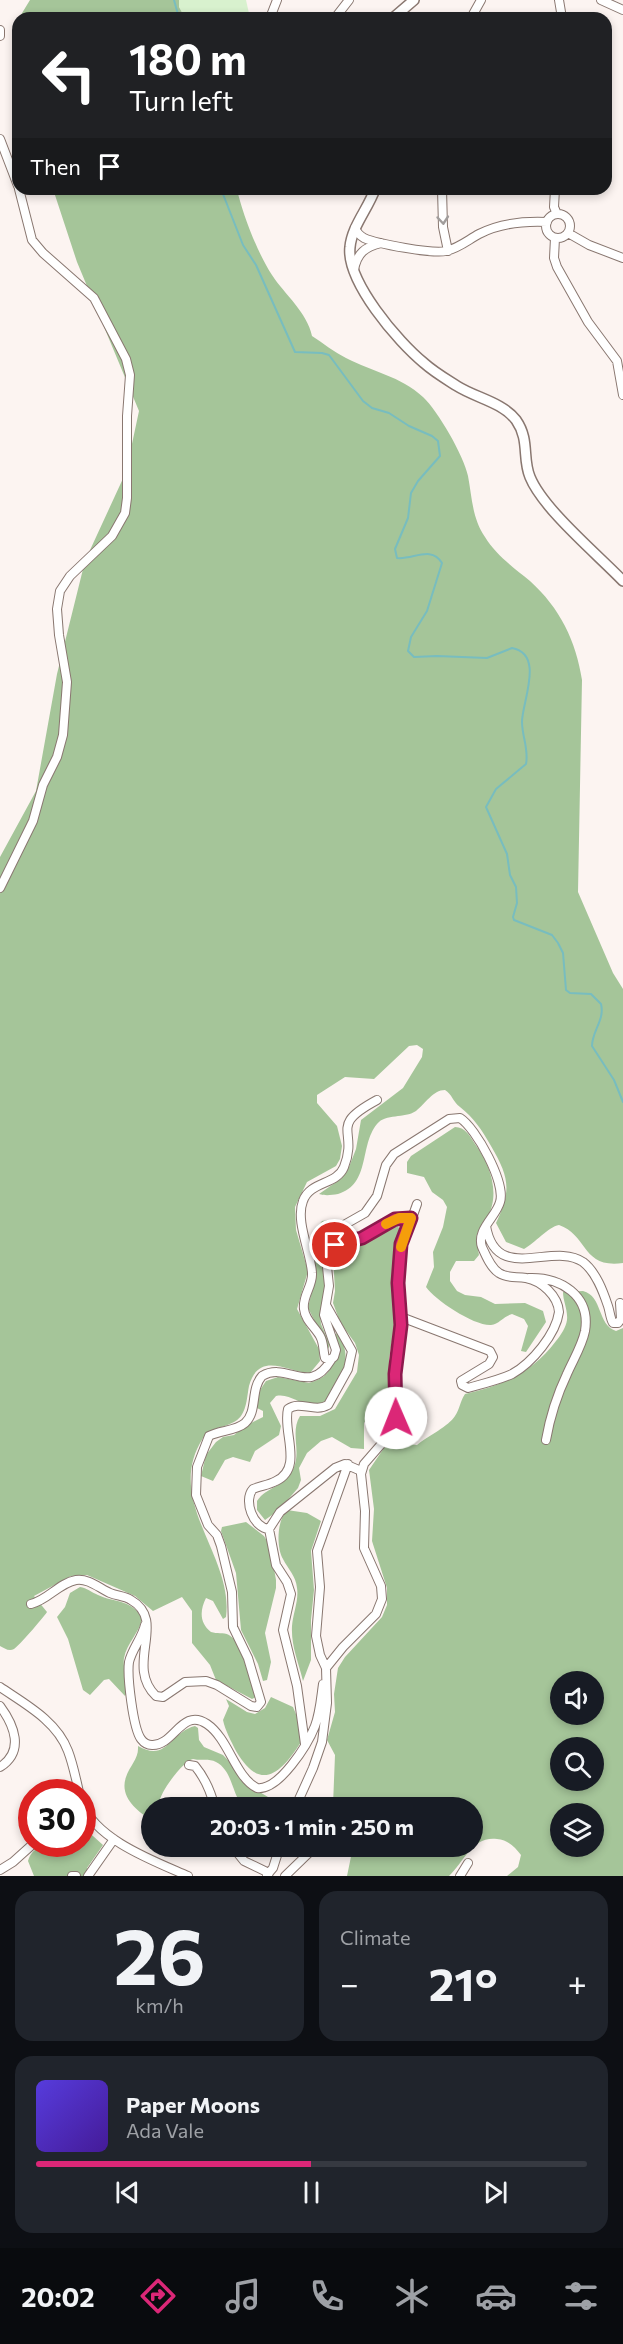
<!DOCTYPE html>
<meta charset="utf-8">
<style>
body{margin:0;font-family:Commissioner,sans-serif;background:#20242c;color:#f1f3f6;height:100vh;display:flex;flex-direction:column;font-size:22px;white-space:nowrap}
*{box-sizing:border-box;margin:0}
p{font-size:20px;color:#9ea1a6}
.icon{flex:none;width:33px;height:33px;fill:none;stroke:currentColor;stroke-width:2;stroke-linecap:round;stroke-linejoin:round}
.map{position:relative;height:1876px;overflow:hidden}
.side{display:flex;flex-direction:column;gap:15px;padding:15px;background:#0d0f14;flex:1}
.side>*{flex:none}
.top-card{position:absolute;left:12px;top:12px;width:600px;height:183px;border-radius:18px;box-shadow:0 3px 9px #0003;background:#202124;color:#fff;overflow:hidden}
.controls{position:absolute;left:550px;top:1671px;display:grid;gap:12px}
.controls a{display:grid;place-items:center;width:54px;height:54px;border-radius:50%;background:#171b24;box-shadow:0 3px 9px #0003;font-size:30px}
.speed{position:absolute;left:18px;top:1779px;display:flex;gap:12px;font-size:30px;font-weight:700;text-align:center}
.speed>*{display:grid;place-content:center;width:78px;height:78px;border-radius:50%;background:#171b24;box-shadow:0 3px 9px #0003;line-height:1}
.speed .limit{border:9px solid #d22;background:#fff;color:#111}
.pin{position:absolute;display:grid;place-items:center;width:51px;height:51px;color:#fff;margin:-26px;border:3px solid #fff;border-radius:50%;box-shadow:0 2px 6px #0007}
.me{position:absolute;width:66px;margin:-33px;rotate:359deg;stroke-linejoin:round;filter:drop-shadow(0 0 4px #0008)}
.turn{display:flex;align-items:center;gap:21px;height:126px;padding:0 18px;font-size:27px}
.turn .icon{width:78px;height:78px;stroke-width:2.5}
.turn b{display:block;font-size:42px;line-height:51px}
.then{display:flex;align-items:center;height:57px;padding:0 18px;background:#0003;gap:12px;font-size:22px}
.big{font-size:45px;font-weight:700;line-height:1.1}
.side .card{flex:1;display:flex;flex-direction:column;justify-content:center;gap:9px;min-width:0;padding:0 21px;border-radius:18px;background:#20242c}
.side .dial{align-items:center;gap:0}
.dial b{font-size:78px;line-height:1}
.song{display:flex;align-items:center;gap:18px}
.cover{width:72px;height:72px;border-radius:9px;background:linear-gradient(135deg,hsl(250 70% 55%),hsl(260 70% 35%))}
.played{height:6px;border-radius:3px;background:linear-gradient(90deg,#db2777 50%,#363941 50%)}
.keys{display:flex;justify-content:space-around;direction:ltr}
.heat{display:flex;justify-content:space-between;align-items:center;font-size:33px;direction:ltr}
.side .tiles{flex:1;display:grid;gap:15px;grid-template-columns:1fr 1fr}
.card:last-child{grid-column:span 2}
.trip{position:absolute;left:141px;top:1797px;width:342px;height:60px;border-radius:30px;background:#171b24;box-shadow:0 3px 9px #0003;font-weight:700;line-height:60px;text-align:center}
.dock{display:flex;height:96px;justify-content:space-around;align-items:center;background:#090b0e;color:#9ea1a6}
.dock .icon{width:42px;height:42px}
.dock .on{color:#db2777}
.dock b{font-size:27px;color:#f1f3f6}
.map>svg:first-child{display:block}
.green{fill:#d8f1ce}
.forest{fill:#a5c599;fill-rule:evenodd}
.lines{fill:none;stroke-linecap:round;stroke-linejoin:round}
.stream{stroke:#78bdbf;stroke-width:2}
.minor-casing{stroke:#897770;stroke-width:10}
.tertiary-casing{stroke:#897770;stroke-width:12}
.minor{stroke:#fff;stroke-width:8}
.tertiary{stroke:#fff;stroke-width:9}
.oneway{stroke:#a19d9c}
.route-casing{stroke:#8e194d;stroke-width:15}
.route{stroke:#db2777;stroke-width:10}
.slow{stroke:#f59e0b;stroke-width:10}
</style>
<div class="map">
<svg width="623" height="1876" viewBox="0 0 623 1876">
<rect width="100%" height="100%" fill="#fcf4f1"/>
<path class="green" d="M179 0H246L250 18H185L179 7Z"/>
<path class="forest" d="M30 0H179V7L185 18H19Z
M53 189H237C242 213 258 254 272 275 285 295 307 312 312 336 323 343 334 352 346 358 373 372 400 376 423 397 438 411 464 456 468 476 472 497 472 518 485 537 496 555 514 568 530 581 560 608 576 641 582 680L578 892 613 973 623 989V1263C582 1269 588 1235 559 1225 548 1227 535 1243 524 1249L506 1242 496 1223C512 1190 509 1177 491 1146 482 1130 474 1118 460 1107 453 1102 452 1094 445 1090 433 1090 425 1104 416 1111 404 1119 386 1113 377 1124 359 1146 371 1184 338 1194 331 1195 326 1196 319 1194L342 1178 349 1167 356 1149 361 1120 403 1088 422 1057 423 1049 417 1045 409 1046 374 1079 345 1077 317 1095V1103L337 1126 342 1146 340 1159 336 1166 307 1182 295 1207 296 1230 308 1271 297 1309 319 1349 320 1361 310 1373C287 1372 259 1350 249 1386 247 1396 247 1407 241 1416 231 1429 211 1425 203 1438 163 1501 234 1555 226 1617L223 1619 213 1601 206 1598C200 1610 199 1623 211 1632 217 1634 223 1632 229 1635 245 1645 253 1680 256 1697L252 1699 216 1680 210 1665 192 1643V1611L182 1597 153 1611 135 1596 87 1575 71 1576 34 1596 47 1612C43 1618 18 1647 14 1649 9 1652 4 1648 0 1646V857L36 791 57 674 85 561 126 472 139 411 77 262Z
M455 1127C465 1127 470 1136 475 1144 490 1164 501 1194 487 1218 475 1238 475 1230 479 1255L474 1261H456L450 1272V1281L457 1291 465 1295 481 1297 495 1304 525 1303 543 1311 546 1322 526 1352 521 1351 528 1326 524 1319 512 1314C504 1316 499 1324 491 1325 474 1326 435 1300 426 1287L434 1267 433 1252 443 1227 447 1207 443 1200 432 1192 424 1177 407 1173V1162L411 1156Z
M328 1220 334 1224 324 1234 321 1253 326 1280 320 1313 321 1324 329 1343V1349L308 1308 315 1277 311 1246 313 1233 322 1221Z
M394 1226H398L400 1230 394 1255 393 1294 397 1312 389 1359 390 1385 385 1402 371 1412 364 1423V1449L351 1448 332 1437 321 1441 307 1453 299 1468 301 1480 298 1488 279 1510 265 1520 257 1510V1501C267 1486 285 1488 294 1467 301 1450 290 1432 300 1416H320L335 1409 357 1372 359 1355 355 1343 340 1322 333 1303 335 1291 333 1256 340 1249 366 1243Z
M583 1291C603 1296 597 1325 616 1331L623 1328V1876H507L518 1867 521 1855C515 1847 508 1840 497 1839 472 1836 465 1861 449 1876H347L353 1847 472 1846V1808L337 1807 333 1805 335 1755 327 1740 335 1712 334 1694 338 1668 345 1657 382 1617 387 1605V1588L372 1541 374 1509 369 1470 386 1445 395 1436 403 1438 408 1444 417 1445C428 1436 449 1426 455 1416 460 1409 460 1401 465 1394 502 1386 533 1372 556 1341 561 1335 566 1327 567 1320 568 1310 563 1301 563 1292ZM561 1682H594V1714H561ZM561 1748H594V1780H561ZM561 1814H594V1846H561Z
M337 1332C355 1359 341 1375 327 1400 305 1414 294 1392 276 1396L270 1403 281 1426 279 1435 255 1451 250 1462 233 1457 225 1460 213 1481 201 1476 206 1455 216 1442 223 1437 234 1435 245 1426 263 1417V1411L255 1407 258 1393 266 1381 278 1377 309 1383C344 1373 329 1351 337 1332Z
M287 1510 307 1513 321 1521 311 1551 314 1590 311 1620V1660L303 1681C298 1661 291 1646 292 1626 293 1613 299 1600 297 1588 296 1576 288 1569 283 1559 276 1547 277 1520 287 1510Z
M246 1522 264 1536 270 1546 276 1580V1588L265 1633 271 1662 267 1680 263 1681 258 1664 241 1630 236 1573 221 1531 222 1527Z
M80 1587C87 1588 91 1592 98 1595 114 1603 133 1599 142 1619 139 1633 127 1643 124 1658 122 1671 132 1685 125 1696L109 1679 104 1680 90 1695 83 1690 68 1639 57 1617 65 1607 70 1593Z
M271 1697 293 1707 298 1719 301 1742C280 1775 260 1792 236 1751 231 1741 225 1730 223 1720L229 1706 226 1699 247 1712 255 1714 265 1708Z
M195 1726 198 1728 199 1740 204 1747 223 1755 258 1791 268 1797V1801L241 1803C232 1793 232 1770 216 1762 209 1758 201 1761 193 1759 183 1761 159 1793 159 1804L162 1807 152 1808 151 1820C137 1811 119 1797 126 1777 130 1765 139 1759 138 1746 167 1763 170 1732 195 1726Z
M83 1827 103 1845 87 1868 94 1876H34L28 1861C35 1838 63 1844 82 1844Z"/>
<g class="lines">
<path class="stream" d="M174 0 179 18
M221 189 243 245 256 265 295 352 322 353 329 355 363 401 372 408 389 413 409 426 432 436 438 441 440 456 418 481 411 493 408 518 395 549 397 558C413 560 431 545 442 563L427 611 411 637 408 651 414 657 437 656 487 658 512 648C545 654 522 702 522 722 522 736 529 750 526 764L496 789 486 807 507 854 510 875 516 887 517 903 513 917 514 920 552 935 558 943 563 953 566 990 570 993 591 994 601 1004C605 1020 592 1031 592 1046L614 1080 623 1102"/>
<defs>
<path id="minor" d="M559 0 562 18
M601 0 623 10
M270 18 277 0
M335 18 349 0
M471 18 481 0
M0 30V36
M0 139 18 186
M442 189 443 227 448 251
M555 189 554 207 557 214
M546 226a12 12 0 1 1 24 0a12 12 0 1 1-24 0Z
M355 228C357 233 359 235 364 238 377 244 433 254 446 251 459 248 468 240 479 234 500 223 524 221 547 222
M568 233 589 245 623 258
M555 238 554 258 557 267 588 322 617 361 623 395
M354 270C357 253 365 247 381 243
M0 888 33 821 43 785 57 757 63 735 67 682 59 635 57 609 60 591 70 576 112 536 125 513 127 498V416L130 375 126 359 94 298 43 253 32 240 19 189
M486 1226C496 1285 553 1241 583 1262 596 1272 603 1291 608 1306 610 1312 610 1318 613 1323H618L621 1319 620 1303
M327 1245 326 1257 329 1286 324 1315 336 1350 334 1357 329 1360 325 1358C323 1351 324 1343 320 1336 315 1327 305 1320 304 1309 302 1296 313 1286 312 1273 311 1253 295 1221 303 1201 310 1181 337 1185 344 1167 359 1129 327 1127 377 1100
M529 1278C560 1277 591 1295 585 1331 582 1346 573 1360 567 1374 557 1395 550 1417 546 1440
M401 1317 490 1351 493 1357 489 1364 461 1381 462 1385 468 1388C482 1384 499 1380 512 1374 532 1363 556 1334 559 1312 558 1296 542 1281 526 1278 517 1276 508 1279 499 1273 491 1268 486 1256 482 1247 476 1230 496 1217 500 1202 506 1183 476 1128 460 1118L449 1119 394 1154 386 1165 377 1196 365 1213 328 1234 325 1241 329 1246C343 1245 359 1240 371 1233 385 1226 394 1216 411 1218
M269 1529C253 1528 243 1500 253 1489 260 1486 269 1485 276 1481 304 1468 282 1431 288 1409 300 1400 314 1413 328 1405L348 1369 352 1351 326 1305
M31 1604C48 1600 59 1583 76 1580 88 1578 99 1588 110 1593 117 1596 125 1596 131 1600 168 1621 124 1665 156 1696L163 1697 185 1682 206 1681 217 1685 251 1706 257 1707 261 1702 248 1658 233 1627 232 1592 221 1546 217 1535 208 1525 196 1495 197 1467 209 1436C220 1430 236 1431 245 1423 258 1411 250 1390 262 1376 288 1361 309 1397 331 1360
M145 1625C142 1638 132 1649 129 1662 127 1676 133 1728 141 1739 144 1743 148 1745 152 1745 174 1746 182 1707 207 1724 229 1739 235 1777 257 1788 279 1791 308 1744 315 1726 320 1713 321 1698 323 1684
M326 1668 320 1655 316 1636 320 1587 317 1551 348 1464
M0 1687C25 1704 57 1721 68 1751 73 1764 76 1779 79 1792
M0 1706C14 1725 25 1751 0 1767
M305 1744 297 1686 283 1630 291 1594 287 1582 276 1565 269 1529 280 1512 335 1468 345 1464 361 1471
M189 1765 195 1766C205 1778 211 1792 215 1808
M82 1803C96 1840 154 1861 188 1876
M295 1808 313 1768 322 1742 327 1703 326 1668 343 1647 376 1614 382 1599 381 1586 364 1548 365 1511 361 1474 364 1464 384 1441 396 1418 395 1374 401 1325 397 1287 401 1249 417 1204
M232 1846 244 1861 269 1873
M0 1870 13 1862 33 1844
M267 1875 273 1868 280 1846
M72 1876H76
M88 1876 114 1839
M285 1876 316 1846
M460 1876 468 1863"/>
<path id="tertiary" d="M393 18 414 0
M375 189C368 209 352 226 350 247 346 281 398 342 424 363 434 372 446 379 457 386 476 398 502 402 516 420 530 440 522 458 530 477 543 509 597 554 623 581"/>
</defs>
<use href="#minor" class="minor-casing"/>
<use href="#tertiary" class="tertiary-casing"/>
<use href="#minor" class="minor"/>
<use href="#tertiary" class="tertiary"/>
</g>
<defs><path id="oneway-chevron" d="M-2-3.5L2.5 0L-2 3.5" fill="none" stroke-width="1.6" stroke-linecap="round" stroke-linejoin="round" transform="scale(1.5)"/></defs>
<use class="oneway" href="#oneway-chevron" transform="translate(443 220) rotate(85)"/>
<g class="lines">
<defs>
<path id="route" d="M335 1245 362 1238 395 1219 411 1218 401 1244 398 1283 401 1325 395 1374 396 1418"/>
</defs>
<use href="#route" class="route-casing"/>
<use href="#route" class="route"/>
<path class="slow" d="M386 1224 399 1218H411L401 1247"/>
</g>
</svg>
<div class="controls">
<a><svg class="icon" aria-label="sound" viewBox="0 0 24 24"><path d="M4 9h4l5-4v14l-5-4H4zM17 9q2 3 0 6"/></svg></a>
<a><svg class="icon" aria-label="search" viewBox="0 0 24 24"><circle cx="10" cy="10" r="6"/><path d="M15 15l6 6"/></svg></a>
<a><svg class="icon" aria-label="layers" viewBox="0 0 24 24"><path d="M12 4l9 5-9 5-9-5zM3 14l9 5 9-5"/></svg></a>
</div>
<div class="speed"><div class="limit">30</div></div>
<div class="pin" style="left:335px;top:1245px;background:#d93025"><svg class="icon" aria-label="arrive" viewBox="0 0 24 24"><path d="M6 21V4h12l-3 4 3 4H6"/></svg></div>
<svg class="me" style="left:396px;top:1418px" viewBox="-20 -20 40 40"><circle r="19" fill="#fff"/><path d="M0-13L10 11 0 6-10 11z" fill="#db2777"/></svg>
<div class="trip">20:03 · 1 min · 250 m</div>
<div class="top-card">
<div class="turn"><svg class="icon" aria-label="left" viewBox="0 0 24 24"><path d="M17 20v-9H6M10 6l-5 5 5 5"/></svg><div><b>180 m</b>Turn left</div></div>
<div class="then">Then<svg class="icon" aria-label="arrive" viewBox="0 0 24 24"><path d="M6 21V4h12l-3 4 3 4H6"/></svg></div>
</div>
</div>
<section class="side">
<div class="tiles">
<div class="card dial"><b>26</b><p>km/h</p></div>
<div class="card"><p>Climate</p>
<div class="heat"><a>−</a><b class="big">21°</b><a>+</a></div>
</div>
<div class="card">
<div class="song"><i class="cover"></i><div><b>Paper Moons</b><p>Ada Vale</p></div></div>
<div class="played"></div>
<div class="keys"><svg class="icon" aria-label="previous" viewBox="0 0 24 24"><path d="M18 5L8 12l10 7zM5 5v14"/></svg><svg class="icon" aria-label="pause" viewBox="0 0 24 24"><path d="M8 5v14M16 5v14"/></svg><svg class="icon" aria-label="next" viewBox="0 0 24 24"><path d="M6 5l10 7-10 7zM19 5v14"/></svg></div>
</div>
</div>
</section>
<nav class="dock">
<b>20:02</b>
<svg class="icon on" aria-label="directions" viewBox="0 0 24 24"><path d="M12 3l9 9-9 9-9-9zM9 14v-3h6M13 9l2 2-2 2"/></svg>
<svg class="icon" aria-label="music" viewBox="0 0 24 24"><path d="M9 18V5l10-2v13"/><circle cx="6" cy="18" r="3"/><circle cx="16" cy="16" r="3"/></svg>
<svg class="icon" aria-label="phone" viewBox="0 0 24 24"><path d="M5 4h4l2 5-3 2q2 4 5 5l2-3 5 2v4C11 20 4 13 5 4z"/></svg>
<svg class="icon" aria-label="climate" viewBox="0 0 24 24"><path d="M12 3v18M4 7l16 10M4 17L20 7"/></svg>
<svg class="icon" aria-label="car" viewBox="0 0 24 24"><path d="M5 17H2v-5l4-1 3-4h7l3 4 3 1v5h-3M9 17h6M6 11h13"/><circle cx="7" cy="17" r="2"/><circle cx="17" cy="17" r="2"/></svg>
<svg class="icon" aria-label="filters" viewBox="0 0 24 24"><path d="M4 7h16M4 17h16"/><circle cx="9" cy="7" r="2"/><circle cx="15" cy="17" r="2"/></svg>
</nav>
